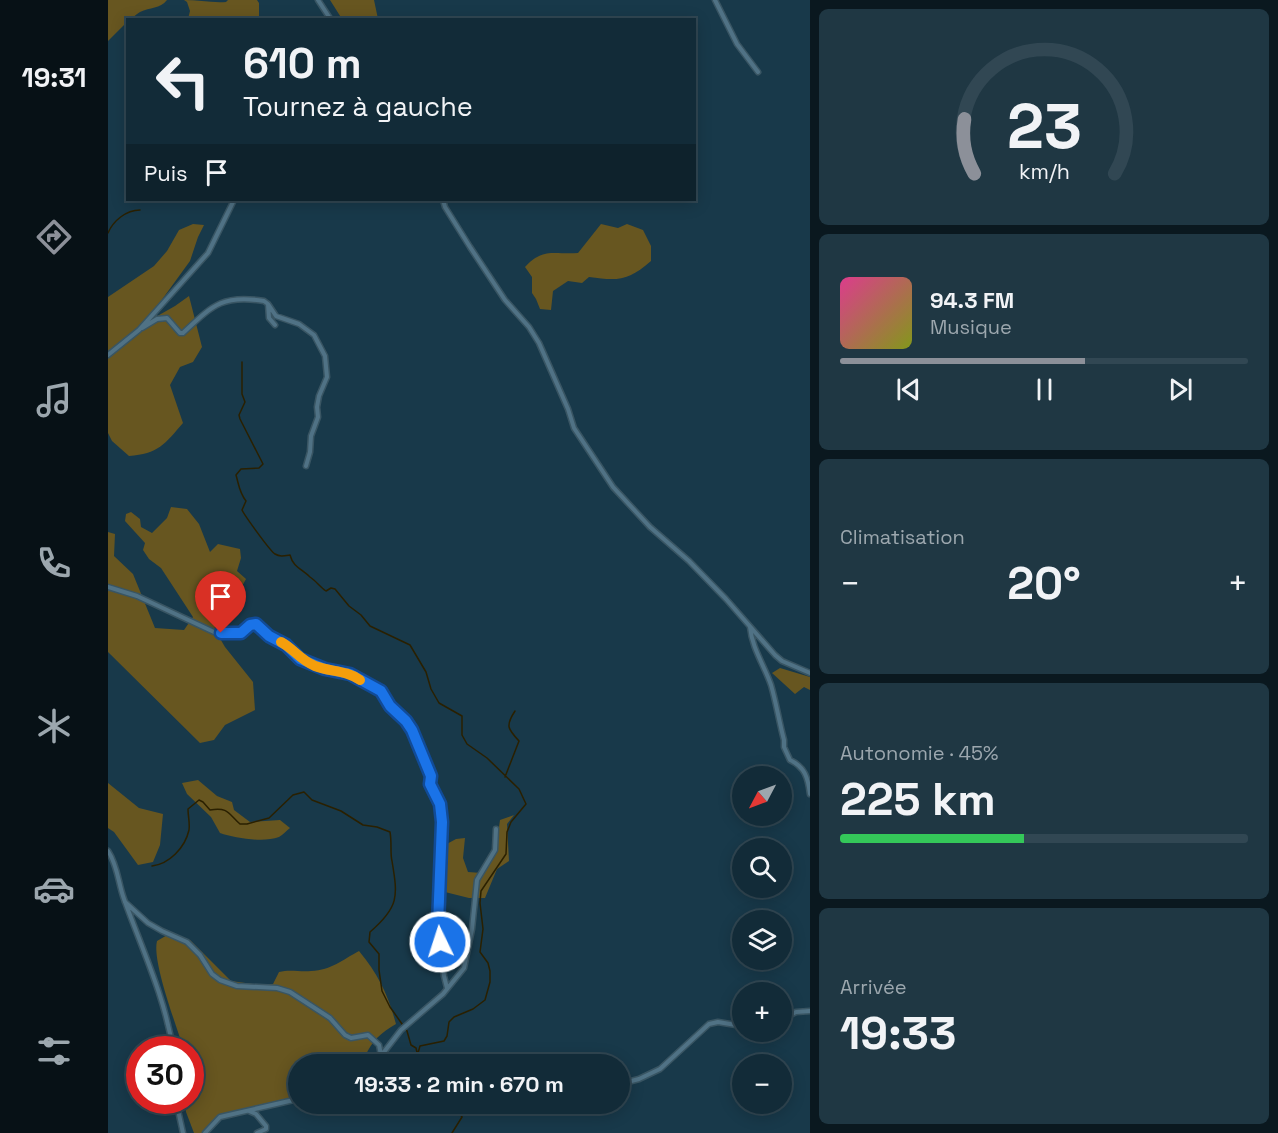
<!DOCTYPE html>
<html lang="fr">
<meta charset="utf-8">
<style>
body{margin:0;font-family:"Space Grotesk",sans-serif;background:#1f3743;color:#f1f3f6;height:100vh;display:flex;flex-direction:column;font-size:22px;white-space:nowrap}
*{box-sizing:border-box;margin:0}
p{font-size:20px;color:#9ca7ae}
.icon{flex:none;width:33px;height:33px;fill:none;stroke:currentColor;stroke-width:2;stroke-linecap:round;stroke-linejoin:round}
.map{position:relative;flex:1;overflow:hidden}
.panel{display:flex;flex-direction:column;gap:9px;padding:9px;background:#0a181f;width:468px}
.panel>*{flex:none}
.top-card{position:absolute;left:18px;top:18px;width:570px;height:183px;border-radius:0px;box-shadow:0 3px 15px #0003,0 0 0 2px #314753;background:#122b38;color:#f1f3f6;overflow:hidden}
.needle{width:39px;rotate:229deg}
.buttons{position:absolute;left:624px;top:766px;display:grid;gap:12px}
.buttons a{display:grid;place-items:center;width:60px;height:60px;border-radius:50%;background:#122b38;box-shadow:0 3px 15px #0003,0 0 0 2px #314753;font-size:30px}
.speed{position:absolute;left:18px;top:1036px;display:flex;gap:12px;font-size:30px;font-weight:700;text-align:center}
.speed>*{display:grid;place-content:center;width:78px;height:78px;border-radius:50%;background:#122b38;box-shadow:0 3px 15px #0003,0 0 0 2px #314753;line-height:1}
.speed .limit{border:9px solid #d22;background:#fff;color:#111}
.pin{position:absolute;display:grid;place-items:center;width:51px;height:51px;color:#fff;margin:-62px -26px;border-radius:50% 50% 50% 0;rotate:-45deg;box-shadow:0 0 6px #0007}
.pin .icon{rotate:45deg}
.me{position:absolute;width:66px;margin:-33px;rotate:356deg;stroke-linejoin:round;filter:drop-shadow(0 0 4px #0008)}
.turn{display:flex;align-items:center;gap:21px;height:126px;padding:0 18px;font-size:27px}
.turn .icon{width:78px;height:78px;stroke-width:2.5}
.turn b{display:block;font-size:42px;line-height:51px}
.then{display:flex;align-items:center;height:57px;padding:0 18px;background:#0003;gap:12px;font-size:22px}
.big{font-size:45px;font-weight:700;line-height:1.1}
.panel .card{flex:1;display:flex;flex-direction:column;justify-content:center;gap:9px;min-width:0;padding:0 21px;border-radius:9px;background:#1f3743}
.panel .dial{align-items:center;gap:0}
.dial svg{height:156px;overflow:visible;fill:none;stroke:#314753;stroke-width:7;stroke-linecap:round;text-anchor:middle}
.dial text{fill:#f1f3f6;stroke:none}
.song{display:flex;align-items:center;gap:18px}
.cover{width:72px;height:72px;border-radius:9px;background:linear-gradient(135deg,hsl(330 70% 55%),hsl(70 70% 35%))}
.played{height:6px;border-radius:3px;background:linear-gradient(90deg,#8c9099 60%,#314753 60%)}
.keys{display:flex;justify-content:space-around;direction:ltr}
.heat{display:flex;justify-content:space-between;align-items:center;font-size:33px;direction:ltr}
.charge{height:9px;border-radius:4px;background:linear-gradient(90deg,#34c759 45%,#314753 0)}
.trip{position:absolute;left:180px;top:1054px;width:342px;height:60px;border-radius:30px;background:#122b38;box-shadow:0 3px 15px #0003,0 0 0 2px #314753;font-weight:700;line-height:60px;text-align:center}
main{display:flex;flex:1;min-height:0}
.tabs{display:flex;flex-direction:column;width:108px;justify-content:space-around;align-items:center;background:#071116;color:#9ca7ae}
.tabs .icon{width:42px;height:42px}
.tabs .active{color:#8c9099}
.tabs b{font-size:27px;color:#f1f3f6}
.map>svg:first-child{display:block}
.green{fill:#675620}
.lines{fill:none;stroke-linecap:round;stroke-linejoin:round}
.stream{stroke:#2a2000;stroke-width:1.5}
.street-casing{stroke:#395563;stroke-width:7}
.street{stroke:#507285;stroke-width:4}
.route-casing{stroke:#114b97;stroke-width:15}
.route{stroke:#1a73e8;stroke-width:10}
.slow{stroke:#f59e0b;stroke-width:10}
</style>
<main>
<nav class="tabs">
<b>19:31</b>
<svg class="icon active" aria-label="directions" viewBox="0 0 24 24"><path d="M12 3l9 9-9 9-9-9zM9 14v-3h6M13 9l2 2-2 2"/></svg>
<svg class="icon" aria-label="music" viewBox="0 0 24 24"><path d="M9 18V5l10-2v13"/><circle cx="6" cy="18" r="3"/><circle cx="16" cy="16" r="3"/></svg>
<svg class="icon" aria-label="phone" viewBox="0 0 24 24"><path d="M5 4h4l2 5-3 2q2 4 5 5l2-3 5 2v4C11 20 4 13 5 4z"/></svg>
<svg class="icon" aria-label="climate" viewBox="0 0 24 24"><path d="M12 3v18M4 7l16 10M4 17L20 7"/></svg>
<svg class="icon" aria-label="car" viewBox="0 0 24 24"><path d="M5 17H2v-5l4-1 3-4h7l3 4 3 1v5h-3M9 17h6M6 11h13"/><circle cx="7" cy="17" r="2"/><circle cx="17" cy="17" r="2"/></svg>
<svg class="icon" aria-label="filters" viewBox="0 0 24 24"><path d="M4 7h16M4 17h16"/><circle cx="9" cy="7" r="2"/><circle cx="15" cy="17" r="2"/></svg>
</nav>
<div class="map">
<svg width="702" height="1133" viewBox="0 0 702 1133">
<rect width="100%" height="100%" fill="#18394a"/>
<path class="green" d="M0 0H59C52 9 42 7 32 12 27 15 25 18 20 20L19 22 0 41Z
M76 0C90 0 104 3 118 2L120 0H149L151 3V19H80L82 11 79 2Z
M222 0H266L270 19H234Z
M85 224 96 225 90 237 82 261 37 323 67 306 81 296 94 347 85 362 72 367 62 385 75 423C57 444 50 454 21 456L4 441 0 433V297L46 266 59 251 71 230Z
M493 224 510 228 519 224 535 230 543 246V261C520 281 510 281 481 277L474 283 460 281 445 291 443 310 432 309 428 299 424 293V277L417 267C435 247 447 255 470 253Z
M63 507 79 509 91 524 102 552 110 544 132 549 133 558 129 571 138 579 132 590 106 617 107 630 117 647 145 682 147 710 117 725 106 740 92 743 0 652V532L7 534 6 556 25 574 47 628 76 630 85 617 53 568 41 559 35 550 37 543 17 521 18 514 23 512 32 519 33 527 44 533 59 518Z
M672 668 702 677V690L696 687 687 694 664 673Z
M90 780 109 796 124 802 126 810 142 822 172 820 182 828C179 830 175 835 171 837 155 843 127 838 112 833L103 817 79 794 74 783Z
M0 783 31 808 55 814 52 845 45 862 30 865 6 832 0 828Z
M406 815 399 824 401 861 389 869 377 898H361L337 892 333 879 338 874 340 857 337 845 348 839 357 838 355 858 360 872 374 873 389 842 392 820Z
M61 934 82 940 123 981 151 985 165 984 171 972C182 969 191 972 203 971 224 970 234 960 251 951 271 975 280 995 288 1024 273 1033 264 1040 257 1057L263 1065H190V1096L119 1113 100 1133H86L78 1112 77 1101H82V1050H73V1041C66 1019 44 960 49 941Z"/>
<g class="lines">
<path class="stream" d="M0 233C5 221 18 210 32 210
M134 362V394L137 402 131 415 132 419 155 464 151 468 133 469 128 475C131 485 131 492 138 501L134 510C137 516 162 551 167 554 172 557 176 556 182 555 185 567 194 569 202 577 208 581 212 587 218 591L223 588 227 589 241 606 253 615 262 626 302 645 318 672 323 689 331 703 354 716V735L359 744 379 758 411 789 418 804 403 822 399 832 398 854 373 891 372 903 375 929 372 952 380 963 382 971V982L377 1000 365 1009 346 1017 341 1022 339 1036 336 1041 312 1046 310 1053
M397 777 411 741C400 729 397 726 407 711
M44 866C61 864 77 848 81 830 82 823 80 816 80 809L91 800 95 802 102 810C120 807 120 813 132 824H139L161 818 185 795 196 792 204 800 233 811 255 825 269 827 282 832C284 843 282 853 284 861 290 897 291 907 262 932L261 942 271 954V970L274 991 282 1007 299 1031 303 1045 308 1048 311 1061 315 1065
M344 1133 354 1117 346 1104"/>
<defs>
<path id="street" d="M210 0 223 20
M607 0 629 44 650 72
M335 200 337 207 362 247 397 300 421 327 431 343 460 409 466 428 505 487 542 527 581 561 618 599 667 655 674 661 702 673
M160 304 168 316 191 324 206 335 217 356 219 377 211 396 209 407 210 417 203 436 202 452 198 466
M34 328 49 319 59 318 72 333H75C104 306 114 294 156 301L160 304 161 318 167 325
M0 355 31 330 100 253 126 200
M0 587 29 596 106 632 133 634 142 625 149 624 161 636 178 645 192 659 217 669 242 674 273 691 282 706 298 721 304 730 323 776 322 784 332 804 334 822 330 925 336 976 339 988
M642 627C644 648 656 665 663 685 668 702 671 721 676 740V747L682 760C697 767 700 778 702 794
M0 851C10 866 10 883 16 899 34 949 57 997 65 1050
M17 902 40 923 54 931 79 942 92 955 104 974 112 980 129 986 169 988 182 992 222 1018 237 1035 243 1038 260 1035 271 1045 273 1055
M674 1019 688 1012 702 1011
M252 1065 276 1052 293 1030 335 994 356 968 364 929 369 880 387 850 388 829
M512 1084 531 1079 552 1069 601 1024 610 1022 634 1026
M68 1101 75 1133
M433 1104H447
M141 1111 148 1114 158 1126V1129L149 1133
M97 1133 112 1117 190 1099"/>
</defs>
<use href="#street" class="street-casing"/>
<use href="#street" class="street"/>
</g>
<g class="lines">
<defs>
<path id="route" d="M113 633H133L142 625 148 624 161 636 178 645 192 659 217 669 242 674 273 691 282 706 298 721 304 730 323 776 322 784 332 804 334 822 330 925 332 942"/>
</defs>
<use href="#route" class="route-casing"/>
<use href="#route" class="route"/>
<path class="slow" d="M173 642C186 649 192 660 207 666 223 672 238 670 252 680"/>
</g>
</svg>
<div class="buttons">
<a><svg class="needle" viewBox="-14 -14 28 28"><path d="M0-13l5 13h-10z" fill="#e53935"/><path d="M0 13l5-13h-10z" fill="#9ca7ae"/></svg></a>
<a><svg class="icon" aria-label="search" viewBox="0 0 24 24"><circle cx="10" cy="10" r="6"/><path d="M15 15l6 6"/></svg></a>
<a><svg class="icon" aria-label="layers" viewBox="0 0 24 24"><path d="M12 4l9 5-9 5-9-5zM3 14l9 5 9-5"/></svg></a>
<a>+</a>
<a>−</a>
</div>
<div class="speed"><div class="limit">30</div></div>
<div class="pin" style="left:113px;top:633px;background:#d93025"><svg class="icon" aria-label="arrive" viewBox="0 0 24 24"><path d="M6 21V4h12l-3 4 3 4H6"/></svg></div>
<svg class="me" style="left:332px;top:942px" viewBox="-20 -20 40 40"><circle r="17" fill="#1a73e8" stroke="#fff" stroke-width="3"/><path d="M0-11L8 9 0 5-8 9z" fill="#fff"/></svg>
<div class="trip">19:33 · 2 min · 670 m</div>
<div class="top-card">
<div class="turn"><svg class="icon" aria-label="left" viewBox="0 0 24 24"><path d="M17 20v-9H6M10 6l-5 5 5 5"/></svg><div><b>610 m</b>Tournez à gauche</div></div>
<div class="then">Puis<svg class="icon" aria-label="arrive" viewBox="0 0 24 24"><path d="M6 21V4h12l-3 4 3 4H6"/></svg></div>
</div>
</div>
<section class="panel">
<div class="card dial"><svg viewBox="0 0 100 80">
<path d="M14 69A42 42 0 1 1 86 69"/>
<path d="M14 69A42 42 0 0 1 9 41" stroke="#8c9099"/>
<text x="50" y="56" font-size="32" font-weight="700">23</text>
<text x="50" y="72" font-size="11">km/h</text>
</svg></div>
<div class="card">
<div class="song"><i class="cover"></i><div><b>94.3 FM</b><p>Musique</p></div></div>
<div class="played"></div>
<div class="keys"><svg class="icon" aria-label="previous" viewBox="0 0 24 24"><path d="M18 5L8 12l10 7zM5 5v14"/></svg><svg class="icon" aria-label="pause" viewBox="0 0 24 24"><path d="M8 5v14M16 5v14"/></svg><svg class="icon" aria-label="next" viewBox="0 0 24 24"><path d="M6 5l10 7-10 7zM19 5v14"/></svg></div>
</div>
<div class="card"><p>Climatisation</p>
<div class="heat"><a>−</a><b class="big">20°</b><a>+</a></div>
</div>
<div class="card"><p>Autonomie · 45%</p><b class="big">225 km</b><div class="charge"></div></div>
<div class="card"><p>Arrivée</p><b class="big">19:33</b></div>
</section>
</main>
